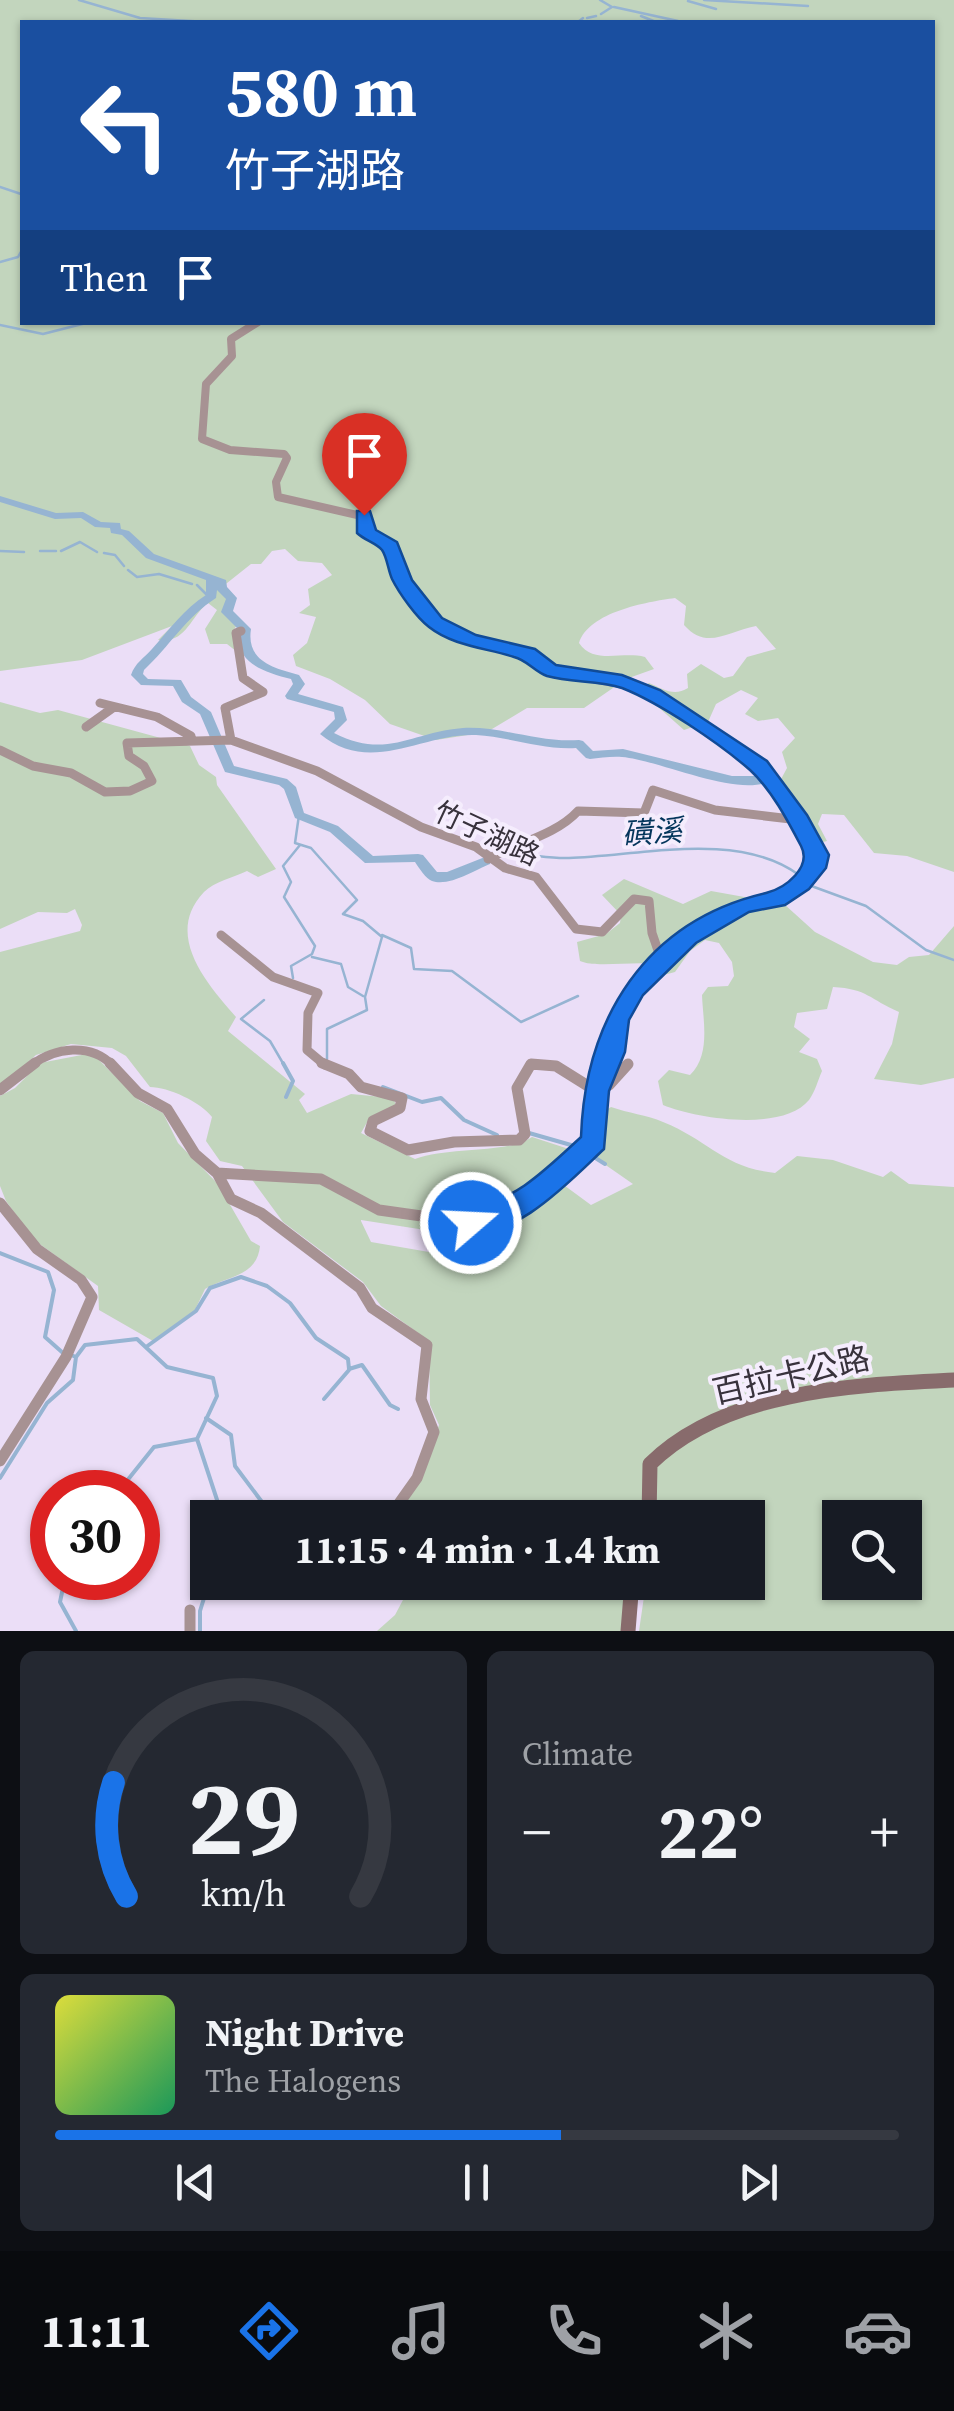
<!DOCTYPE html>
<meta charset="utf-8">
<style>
body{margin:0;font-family:"Source Serif 4","Noto Sans TC",serif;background:#242831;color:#f1f3f6;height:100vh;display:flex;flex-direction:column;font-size:38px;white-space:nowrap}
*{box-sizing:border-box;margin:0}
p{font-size:32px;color:#9ea1a6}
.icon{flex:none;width:55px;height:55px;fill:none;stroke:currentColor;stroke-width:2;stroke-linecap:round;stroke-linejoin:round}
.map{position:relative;height:1631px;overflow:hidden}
.details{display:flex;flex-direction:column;gap:20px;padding:20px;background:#0d0f14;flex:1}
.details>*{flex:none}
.hud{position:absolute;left:20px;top:20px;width:915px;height:305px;border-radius:0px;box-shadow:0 2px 8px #0004;background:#1a4fa0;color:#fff;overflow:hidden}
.tools{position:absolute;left:822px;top:1500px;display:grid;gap:20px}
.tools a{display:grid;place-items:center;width:100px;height:100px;border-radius:0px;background:#171b24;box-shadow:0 2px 8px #0004;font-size:50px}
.speed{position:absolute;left:30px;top:1470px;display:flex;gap:20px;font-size:50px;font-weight:700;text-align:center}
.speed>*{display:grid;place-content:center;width:130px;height:130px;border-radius:50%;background:#171b24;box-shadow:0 2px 8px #0004;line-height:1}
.speed .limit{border:15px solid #d22;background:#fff;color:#111}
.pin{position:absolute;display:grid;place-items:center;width:85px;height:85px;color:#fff;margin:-102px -42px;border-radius:50% 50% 50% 0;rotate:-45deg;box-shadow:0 0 10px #0007}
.pin .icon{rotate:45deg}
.me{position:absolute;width:110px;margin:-55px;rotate:71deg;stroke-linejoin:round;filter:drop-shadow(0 0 8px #0008)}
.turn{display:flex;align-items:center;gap:35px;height:210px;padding:0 40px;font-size:45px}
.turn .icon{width:130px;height:130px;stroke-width:2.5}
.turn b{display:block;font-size:70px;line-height:85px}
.then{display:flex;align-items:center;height:95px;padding:0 40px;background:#0003;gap:20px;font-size:38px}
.big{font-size:75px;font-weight:700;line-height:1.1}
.details .card{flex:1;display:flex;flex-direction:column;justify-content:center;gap:15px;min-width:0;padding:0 35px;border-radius:15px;background:#242831}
.details .dial{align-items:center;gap:0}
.dial svg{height:260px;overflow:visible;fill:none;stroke:#363941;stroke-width:7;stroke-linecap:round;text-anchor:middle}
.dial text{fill:#f1f3f6;stroke:none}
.song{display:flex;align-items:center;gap:30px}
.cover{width:120px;height:120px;border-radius:15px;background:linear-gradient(135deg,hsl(60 70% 55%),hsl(150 70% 35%))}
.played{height:10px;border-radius:5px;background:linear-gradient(90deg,#1a73e8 60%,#363941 60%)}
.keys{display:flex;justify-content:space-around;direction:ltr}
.heat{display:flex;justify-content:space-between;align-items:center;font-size:55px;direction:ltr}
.details .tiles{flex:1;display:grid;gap:20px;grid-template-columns:1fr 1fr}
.card:last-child{grid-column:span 2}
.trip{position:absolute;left:190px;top:1500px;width:575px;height:100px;border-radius:0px;background:#171b24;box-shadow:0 2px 8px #0004;font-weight:700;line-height:100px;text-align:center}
.tabs{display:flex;height:160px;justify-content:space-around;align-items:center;background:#090b0e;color:#9ea1a6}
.tabs .icon{width:70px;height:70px}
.tabs .on{color:#1a73e8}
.tabs b{font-size:45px;color:#f1f3f6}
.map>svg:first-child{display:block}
.green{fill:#c2d5bd;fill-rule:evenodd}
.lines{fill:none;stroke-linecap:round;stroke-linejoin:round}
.stream-far1{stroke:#96b4d2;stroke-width:2.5}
.stream{stroke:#96b4d2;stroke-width:4}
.river{fill:#96b4d2;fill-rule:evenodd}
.minor-far2{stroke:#a79293;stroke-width:8}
.minor-far1{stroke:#a79293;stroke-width:9}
.minor{stroke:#a79293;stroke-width:11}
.secondary{stroke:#886b6c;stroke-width:15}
.route{fill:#1a73e8;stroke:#114b97;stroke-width:2.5}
.labels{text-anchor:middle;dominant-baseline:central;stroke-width:8;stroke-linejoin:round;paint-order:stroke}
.street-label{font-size:28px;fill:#38323c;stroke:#f5edfd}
.water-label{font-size:30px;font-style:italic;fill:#03355b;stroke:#f5edfd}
.near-street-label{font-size:32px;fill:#38323c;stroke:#f5edfd}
</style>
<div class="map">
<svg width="954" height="1631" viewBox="0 0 954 1631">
<rect width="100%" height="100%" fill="#ebdef7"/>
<path class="green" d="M0 0H954V872L907 856 874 853 844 815 822 814 818 824 827 841 819 843 779 783 787 768 782 752 795 738 778 718 758 721 745 714 758 698 741 690 716 704 708 722 684 730 639 690 649 683C663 689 674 697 688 688L687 674 701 664 724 678 733 676 747 657 776 649 756 626C728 631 707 651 684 625L686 606 675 598C646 602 589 612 579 643 594 665 621 651 645 657L654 669 626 679 584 708H527L487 732 436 740 390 724 365 700 330 679 296 666 293 655 307 643 316 617 299 613 310 605 308 589 332 575 322 563 298 561 285 549 272 551 261 564H251L222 587 235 596 230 612 239 622 233 631 244 649 241 655 227 644H210L205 629 217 610 208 603C190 617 186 644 158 640L172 626 82 660 0 671ZM22 22H932V322H22Z
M0 702 40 713 58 710 190 746 199 765 216 777 217 785 276 869 258 877 247 871C234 877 214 882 204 892 163 935 208 985 236 1017L228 1031 305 1094 299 1100 307 1113 351 1094 393 1098 396 1105 370 1117 361 1133 415 1159C451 1146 508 1154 532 1137L578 1152 557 1180 591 1205 633 1184 597 1159 603 1112 611 1107C628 1113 647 1115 663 1122 710 1141 722 1167 775 1173L797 1156 833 1160 883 1177 891 1171 909 1184 954 1187V1377L886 1381 700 1425 665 1442 651 1456 644 1517H401C401 1489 429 1454 439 1425L430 1405 429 1341 381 1306 363 1282 283 1222 242 1166 220 1161 206 1141 212 1117C201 1102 168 1087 150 1087L126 1056 112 1048 71 1044 36 1055 0 1087V952L80 931 82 925 75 909 67 913 38 912 0 929ZM361 1221V1220L438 1232 429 1252 371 1242Z
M624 879 683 904 711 891 784 904 815 932 873 962 897 965 909 957 929 955 954 926V1078L921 1085 874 1079 892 1044 899 1012C869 999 868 989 833 987L827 1009 797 1013 794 1027 810 1039 799 1052 817 1059 822 1071C818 1080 815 1092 809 1100 783 1132 697 1119 663 1105L658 1081 669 1070 690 1075C711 1055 703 1021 702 995L708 987 728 986 734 976 732 962 719 943 705 940 690 951 675 972 660 976 654 964C634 961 595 968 580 961L577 942 606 934 620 923 621 915 602 895Z
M92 1053 140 1101 163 1113 178 1143 218 1184 251 1241 260 1246C257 1277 227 1276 205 1289L195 1310 153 1341 99 1310 98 1286 34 1240 6 1201 0 1186V1096L15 1088 40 1063Z
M954 1382V1631H639L646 1583 748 1582V1518L655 1517 656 1464C675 1452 695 1434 716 1426 792 1396 873 1390 954 1382ZM840 1518H905V1582H840Z
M412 1583H629L622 1631H377L395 1615Z"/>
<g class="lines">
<path class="stream-far1" d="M79 0 140 18 207 22
M600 0 612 7 601 14
M704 0 808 6
M688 1 716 9
M614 7 678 21
M641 16 656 22
M587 18 596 16
M578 22 583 18
M683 22H749
M0 187 21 194
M0 262 18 257 22 250
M0 325 43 334 90 322
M0 551 24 552
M40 551H56
M61 551 80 542 97 552
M104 553 115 555 124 566
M128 570 137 577 159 574 192 584
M197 585 209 597
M299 815 295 843 311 848 357 900 343 914 363 921 382 937 365 997 367 1010 327 1029V1059
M506 854C527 853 548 859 569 858 639 856 738 830 799 875
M806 884 866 906 926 950 954 960
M382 935 411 948 414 969 452 971 521 1022 578 996
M312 957 341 964 348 987 363 996
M293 978 291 966 312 954 315 946 284 897 291 882 283 866 300 845
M264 1000 241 1019 270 1041 284 1065"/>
<path class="stream" d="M283 1063 293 1081 286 1097
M383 1087 422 1102 441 1098 464 1120 497 1135
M529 1133 578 1147
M589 1154 605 1164
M0 1253 48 1272 54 1290 45 1337 63 1353
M146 1347 196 1311 210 1288 241 1277 267 1286 290 1303 316 1338 348 1359 349 1369 362 1365 390 1405 398 1409
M76 1357 85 1345 137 1339 167 1367 213 1378 217 1396 197 1439 223 1518
M324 1399 349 1370
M206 1418 231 1435 235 1466 274 1518
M0 1478 47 1403 73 1380 76 1357 71 1355
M118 1492 154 1447 197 1439
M65 1578 60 1602 76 1631
M200 1631V1611L209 1582"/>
<path class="river" d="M0 496 56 513 83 512 101 522 120 523 121 529 129 531 154 554 226 580 227 587 237 598 233 611 251 629C246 661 273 668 299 675L305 684 298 694 343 707 347 720 334 733C387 760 411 732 463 728 502 726 539 743 579 740L583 741 593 751 623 749 732 776H765L771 780C741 799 659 760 622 757 612 756 600 758 590 759L586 758 576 748C542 750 510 737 476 735 421 733 371 776 320 734L335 719 334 712 287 699 285 696 293 684 291 679C264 672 234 663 239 630L221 612 226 599 217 590 216 598C186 617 169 647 144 670L143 674 148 679 181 680 191 697 211 712 234 766 287 779 296 787 304 813 338 826 373 856 418 854 423 855 437 872H447L485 857 491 861 490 864C475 870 449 887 432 881 426 879 419 868 415 862L365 863 330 832 295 818 284 789 279 785 225 772 200 714 182 702 173 686 141 685 131 675C135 663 144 658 152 649 170 629 184 609 206 595V580L146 558 122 535 111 533 110 528 95 527 81 518 55 519 0 502Z"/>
<path class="minor-far2" d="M258 322 231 339 232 356 206 384 202 439 230 450 284 454 287 458 276 482 278 497 366 517 367 533 390 546 403 582 435 621"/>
<path class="minor-far1" d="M432 619 450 631 527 654 550 670 642 688 759 766 799 820 817 862C789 904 777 888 740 906 695 927 634 971 617 1020 612 1035 613 1050 607 1065
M100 703 157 717 191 736
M86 727 114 707
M231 740 225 708 263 692 243 678 236 633 241 631
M0 750 33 766 71 773 105 792 130 791 152 781 144 766 129 756 127 743 231 740 317 771 421 827 476 847 505 868 536 877 576 929 602 932 634 899 649 901 652 933 663 965
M488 859C517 843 556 835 578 811L644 813 653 790 715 810 799 820
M221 935 273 977 318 993 308 1013 307 1050 325 1065
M32 1065C55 1047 91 1043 112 1065
M530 1065H547"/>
<path class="minor" d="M110 1063 138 1093 167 1109 195 1154 217 1173 321 1179 379 1210 471 1223 511 1211 538 1194 594 1141 596 1091 608 1063
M322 1063 349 1074 361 1087 402 1098 400 1108 373 1121 370 1131 408 1150 454 1142 519 1140 525 1134 517 1088 531 1064 556 1066 596 1091 609 1085 628 1064
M0 1090 35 1063
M217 1173 231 1199 261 1213 360 1288 372 1308 427 1345 421 1399 434 1432 417 1478 395 1509
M0 1203 37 1249 81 1280 92 1297 66 1357 0 1461
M190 1610V1631"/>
<path class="secondary" d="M649 1518 650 1464C725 1390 854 1385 954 1380
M628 1631 632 1582"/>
</g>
<path class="route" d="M357 511H370L376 530 397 542 412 580 442 618 476 635 535 649 556 665 622 675 660 690 767 761 807 815 829 855 826 868 809 889 785 905 749 912 696 943 643 995 629 1020 625 1052 609 1091 604 1149C573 1178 509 1247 461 1231L457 1223 461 1215C519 1196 537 1178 581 1137 585 1019 645 921 766 893 786 888 812 867 801 846 788 821 771 789 750 770 719 743 660 703 622 688 598 680 571 683 547 676 535 672 527 660 514 657 486 648 453 646 429 627 416 617 399 593 392 579 388 570 387 557 382 550 376 543 364 540 357 533Z"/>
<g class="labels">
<g class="street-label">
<text transform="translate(487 833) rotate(25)">竹子湖路</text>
</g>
<g class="water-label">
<text transform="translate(652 832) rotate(-4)">磺溪</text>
</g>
<g class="near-street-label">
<text transform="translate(791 1375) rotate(-13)">百拉卡公路</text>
</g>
</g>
</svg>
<div class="tools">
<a><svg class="icon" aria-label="search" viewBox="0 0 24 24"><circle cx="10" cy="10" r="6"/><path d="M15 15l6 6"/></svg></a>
</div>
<div class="speed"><div class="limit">30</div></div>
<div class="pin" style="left:364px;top:515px;background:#d93025"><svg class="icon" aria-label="arrive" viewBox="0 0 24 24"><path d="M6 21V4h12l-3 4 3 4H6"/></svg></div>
<svg class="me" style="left:471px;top:1223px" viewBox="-20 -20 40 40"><circle r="17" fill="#1a73e8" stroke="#fff" stroke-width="3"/><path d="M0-11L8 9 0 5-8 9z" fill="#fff"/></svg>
<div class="trip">11:15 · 4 min · 1.4 km</div>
<div class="hud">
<div class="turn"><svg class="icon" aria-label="left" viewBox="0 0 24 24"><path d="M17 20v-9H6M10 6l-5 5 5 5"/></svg><div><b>580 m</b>竹子湖路</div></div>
<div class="then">Then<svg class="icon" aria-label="arrive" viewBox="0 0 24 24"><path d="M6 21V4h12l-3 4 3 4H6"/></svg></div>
</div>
</div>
<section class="details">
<div class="tiles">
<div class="card dial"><svg viewBox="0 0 100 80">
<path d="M14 69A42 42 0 1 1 86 69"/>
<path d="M14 69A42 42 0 0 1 10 34" stroke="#1a73e8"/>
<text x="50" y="56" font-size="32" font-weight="700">29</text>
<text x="50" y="72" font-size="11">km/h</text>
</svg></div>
<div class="card"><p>Climate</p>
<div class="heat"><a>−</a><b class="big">22°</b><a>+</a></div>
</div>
<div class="card">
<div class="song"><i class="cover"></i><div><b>Night Drive</b><p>The Halogens</p></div></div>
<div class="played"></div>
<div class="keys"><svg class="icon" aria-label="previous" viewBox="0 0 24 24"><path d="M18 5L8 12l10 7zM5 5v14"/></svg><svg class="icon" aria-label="pause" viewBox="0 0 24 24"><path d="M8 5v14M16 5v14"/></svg><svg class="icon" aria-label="next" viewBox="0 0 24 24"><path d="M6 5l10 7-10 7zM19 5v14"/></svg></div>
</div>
</div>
</section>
<nav class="tabs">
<b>11:11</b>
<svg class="icon on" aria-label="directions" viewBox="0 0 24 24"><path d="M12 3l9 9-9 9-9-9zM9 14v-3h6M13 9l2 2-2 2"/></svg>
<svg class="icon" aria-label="music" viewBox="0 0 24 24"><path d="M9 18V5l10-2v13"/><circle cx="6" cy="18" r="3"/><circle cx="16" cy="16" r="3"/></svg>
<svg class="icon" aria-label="phone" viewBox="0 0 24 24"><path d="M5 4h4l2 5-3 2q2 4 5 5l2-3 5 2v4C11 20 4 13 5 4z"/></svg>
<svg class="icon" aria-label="climate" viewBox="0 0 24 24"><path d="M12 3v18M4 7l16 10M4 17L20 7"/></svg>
<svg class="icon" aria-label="car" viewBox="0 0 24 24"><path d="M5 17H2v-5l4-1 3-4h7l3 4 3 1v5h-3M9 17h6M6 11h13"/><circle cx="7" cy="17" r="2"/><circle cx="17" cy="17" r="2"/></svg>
</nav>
